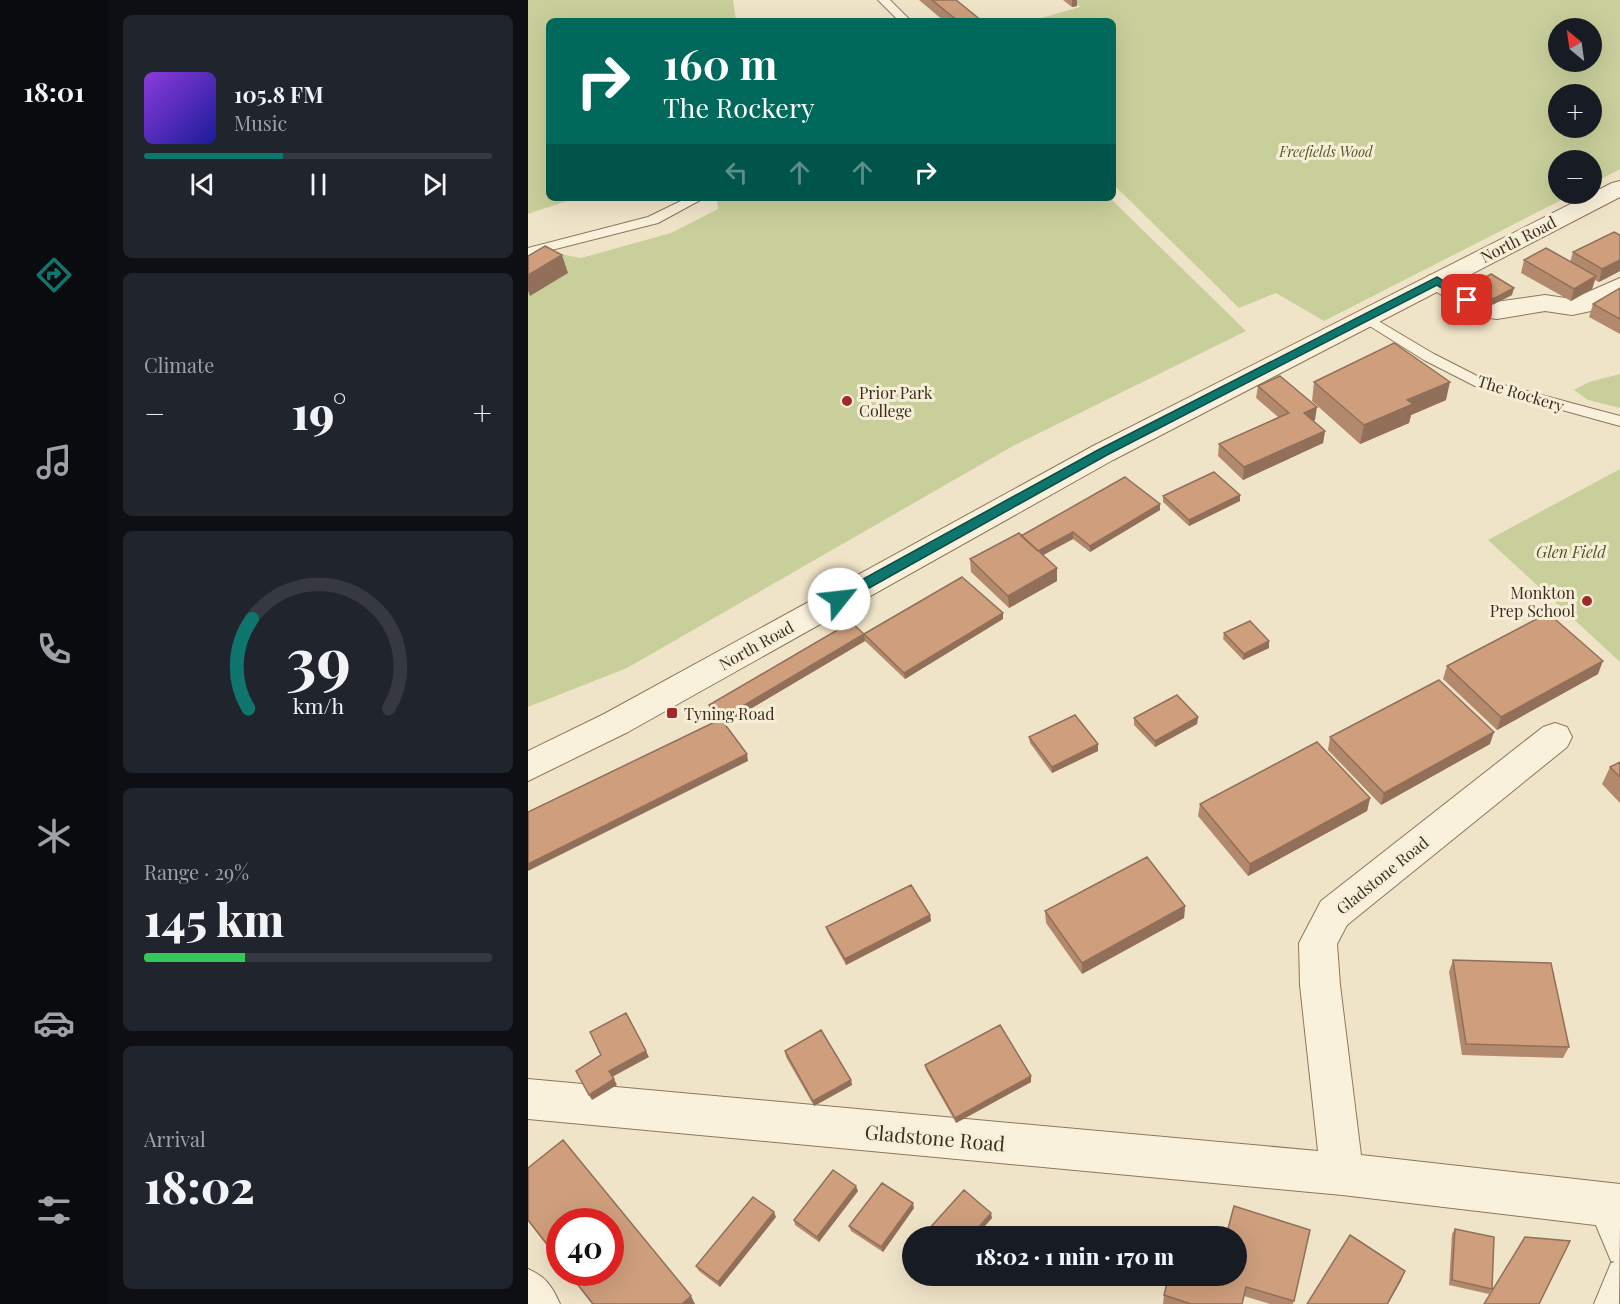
<!DOCTYPE html>
<meta charset="utf-8">
<style>
body{margin:0;font-family:"Playfair Display",serif;background:#20242c;color:#f1f3f6;height:100vh;display:flex;flex-direction:column;font-size:22px;white-space:nowrap}
*{box-sizing:border-box;margin:0}
p{font-size:20px;color:#9ea1a6}
.icon{flex:none;width:33px;height:33px;fill:none;stroke:currentColor;stroke-width:2;stroke-linecap:round;stroke-linejoin:round}
.map{position:relative;flex:1;overflow:hidden}
.side{display:flex;flex-direction:column;gap:15px;padding:15px;background:#0d0f14;width:420px}
.side>*{flex:none}
.hud{position:absolute;left:18px;top:18px;width:570px;height:183px;border-radius:9px;box-shadow:0 6px 24px #0002;background:#00695c;color:#fff;overflow:hidden}
.needle{width:39px;rotate:331deg}
.tools{position:absolute;left:1020px;top:18px;display:grid;gap:12px}
.tools a{display:grid;place-items:center;width:54px;height:54px;border-radius:50%;background:#171b24;box-shadow:0 6px 24px #0002;font-size:30px}
.speed{position:absolute;left:18px;top:1208px;display:flex;gap:12px;font-size:30px;font-weight:700;text-align:center}
.speed>*{display:grid;place-content:center;width:78px;height:78px;border-radius:50%;background:#171b24;box-shadow:0 6px 24px #0002;line-height:1}
.speed .limit{border:9px solid #d22;background:#fff;color:#111}
.pin{position:absolute;display:grid;place-items:center;width:51px;height:51px;color:#fff;margin:-26px;border-radius:12px;box-shadow:0 3px 9px #0006}
.me{position:absolute;width:66px;margin:-33px;rotate:61deg;stroke-linejoin:round;filter:drop-shadow(0 0 4px #0008)}
.turn{display:flex;align-items:center;gap:21px;height:126px;padding:0 18px;font-size:27px}
.turn .icon{width:78px;height:78px;stroke-width:2.5}
.turn b{display:block;font-size:42px;line-height:51px}
.lanes{display:flex;align-items:center;height:57px;padding:0 18px;background:#0003;justify-content:center;gap:30px;direction:ltr}
.lanes .off{opacity:.35}
.big{font-size:45px;font-weight:800;line-height:1.1}
.side .tile{flex:1;display:flex;flex-direction:column;justify-content:center;gap:9px;min-width:0;padding:0 21px;border-radius:9px;background:#20242c}
.side .dial{align-items:center;gap:0}
.dial svg{height:156px;overflow:visible;fill:none;stroke:#363941;stroke-width:7;stroke-linecap:round;text-anchor:middle}
.dial text{fill:#f1f3f6;stroke:none}
.song{display:flex;align-items:center;gap:18px}
.cover{width:72px;height:72px;border-radius:9px;background:linear-gradient(135deg,hsl(270 70% 55%),hsl(240 70% 35%))}
.played{height:6px;border-radius:3px;background:linear-gradient(90deg,#0f766e 40%,#363941 40%)}
.keys{display:flex;justify-content:space-around;direction:ltr}
.heat{display:flex;justify-content:space-between;align-items:center;font-size:33px;direction:ltr}
.charge{height:9px;border-radius:4px;background:linear-gradient(90deg,#34c759 29%,#363941 0)}
.trip{position:absolute;left:374px;top:1226px;width:345px;height:60px;border-radius:30px;background:#171b24;box-shadow:0 6px 24px #0002;font-weight:800;line-height:60px;text-align:center}
main{display:flex;flex:1;min-height:0}
.tabs{display:flex;flex-direction:column;width:108px;justify-content:space-around;align-items:center;background:#090b0e;color:#9ea1a6}
.tabs .icon{width:42px;height:42px}
.tabs .selected{color:#0f766e}
.tabs b{font-size:27px;color:#f1f3f6}
.map>svg:first-child{display:block}
.green{fill:#c9cf9b;fill-rule:evenodd}
.lines{fill:none;stroke-linecap:round;stroke-linejoin:round}
.service-casing{stroke:#8d765c;stroke-width:2}
.minor-casing{stroke:#8d765c;stroke-width:2}
.tertiary-casing{stroke:#8d765c;stroke-width:2}
.service{fill:#faf1dc;fill-rule:evenodd}
.minor{fill:#faf1dc;fill-rule:evenodd}
.tertiary{fill:#faf1dc;fill-rule:evenodd}
.wall{fill:#b2896c}
.shaded-wall{fill:#916f58}
.building{fill:#cf9f7d;stroke:#916f58;stroke-width:1.5}
.route{fill:#0f766e;stroke:#0a4d48;stroke-width:1.5}
.poi-dot{fill:#9e2a2b;stroke:#f7eed8;stroke-width:2}
.labels{text-anchor:middle;dominant-baseline:central;stroke-width:6;stroke-linejoin:round;paint-order:stroke}
.far-park-label{font-size:14px;font-style:italic;fill:#4d5a26;stroke:#f7eed8}
.street-label{font-size:16px;fill:#3d2e20;stroke:#f7eed8}
.poi-label{font-size:16px;fill:#3d2e20;stroke:#f7eed8;text-anchor:start}
.park-label{font-size:16px;font-style:italic;fill:#4d5a26;stroke:#f7eed8}
.near-street-label{font-size:20px;fill:#3d2e20;stroke:#f7eed8}
</style>
<main>
<nav class="tabs">
<b>18:01</b>
<svg class="icon selected" aria-label="directions" viewBox="0 0 24 24"><path d="M12 3l9 9-9 9-9-9zM9 14v-3h6M13 9l2 2-2 2"/></svg>
<svg class="icon" aria-label="music" viewBox="0 0 24 24"><path d="M9 18V5l10-2v13"/><circle cx="6" cy="18" r="3"/><circle cx="16" cy="16" r="3"/></svg>
<svg class="icon" aria-label="phone" viewBox="0 0 24 24"><path d="M5 4h4l2 5-3 2q2 4 5 5l2-3 5 2v4C11 20 4 13 5 4z"/></svg>
<svg class="icon" aria-label="climate" viewBox="0 0 24 24"><path d="M12 3v18M4 7l16 10M4 17L20 7"/></svg>
<svg class="icon" aria-label="car" viewBox="0 0 24 24"><path d="M5 17H2v-5l4-1 3-4h7l3 4 3 1v5h-3M9 17h6M6 11h13"/><circle cx="7" cy="17" r="2"/><circle cx="17" cy="17" r="2"/></svg>
<svg class="icon" aria-label="filters" viewBox="0 0 24 24"><path d="M4 7h16M4 17h16"/><circle cx="9" cy="7" r="2"/><circle cx="15" cy="17" r="2"/></svg>
</nav>
<section class="side">
<div class="tile">
<div class="song"><i class="cover"></i><div><b>105.8 FM</b><p>Music</p></div></div>
<div class="played"></div>
<div class="keys"><svg class="icon" aria-label="previous" viewBox="0 0 24 24"><path d="M18 5L8 12l10 7zM5 5v14"/></svg><svg class="icon" aria-label="pause" viewBox="0 0 24 24"><path d="M8 5v14M16 5v14"/></svg><svg class="icon" aria-label="next" viewBox="0 0 24 24"><path d="M6 5l10 7-10 7zM19 5v14"/></svg></div>
</div>
<div class="tile"><p>Climate</p>
<div class="heat"><a>−</a><b class="big">19°</b><a>+</a></div>
</div>
<div class="tile dial"><svg viewBox="0 0 100 80">
<path d="M14 69A42 42 0 1 1 86 69"/>
<path d="M14 69A42 42 0 0 1 16 23" stroke="#0f766e"/>
<text x="50" y="56" font-size="32" font-weight="700">39</text>
<text x="50" y="72" font-size="11">km/h</text>
</svg></div>
<div class="tile"><p>Range · 29%</p><b class="big">145 km</b><div class="charge"></div></div>
<div class="tile"><p>Arrival</p><b class="big">18:02</b></div>
</section>
<div class="map">
<svg width="1092" height="1304" viewBox="0 0 1092 1304">
<rect width="100%" height="100%" fill="#f0e4c8"/>
<path class="green" d="M0 0H205L208 21H21V198H48L0 214Z
M544 0H1092V169L1064 184V160H1030V194H1045L796 321 748 293 711 308 585 184V21H503L552 7ZM1030 28H1064V62H1030ZM1030 94H1064V128H1030Z
M189 198H582L718 331 485 446 99 668 0 707V260L27 253 53 258 143 233 190 209Z
M1092 374V408L1060 400 1046 390 1061 382Z
M1092 469V662L960 540Z"/>
<g class="lines">
<defs>
<path id="service" d="M350 0H362L383 21H371Z
M159 198H176L130 223 0 256V248L120 217Z
M837 313 906 354 957 380 1092 416V426L947 386 896 360 832 320 830 317 832 314Z
M1071 1192 1079 1196 1092 1224 1091 1304H1066L1083 1263 1087 1262 1083 1261 1059 1204 1063 1196Z"/>
<path id="minor" d="M909 273 918 276 960 303 1017 295 1044 299 1092 278V296L1063 311 1044 315 1017 311 969 319 945 316 900 286 896 281 900 276Z
M1027 723 1039 727 1044 737 1039 747 819 925 809 944 812 985 833 1155 1092 1184V1228L814 1195 0 1119V1079L790 1151 772 985 771 943 793 901 1015 727Z
M0 1269C18 1277 24 1286 32 1304H0Z"/>
<path id="tertiary" d="M1092 181V197L585 460 100 732 0 781V751L76 714 565 446 1084 183Z"/>
</defs>
<use href="#service" class="service-casing"/>
<use href="#minor" class="minor-casing"/>
<use href="#tertiary" class="tertiary-casing"/>
<use href="#service" class="service"/>
<use href="#minor" class="minor"/>
<use href="#tertiary" class="tertiary"/>
</g>
<path class="wall" d="M391 0H428L454 21H416Z
M535 0H549V6L544 7Z
M1092 235V271L1071 282 1067 280 1064 289 1043 301 993 273 996 260 1042 262 1045 252Z
M943 285 984 295 964 305 941 291Z
M1092 288V334L1061 317 1065 304Z
M786 382 918 400 883 415 881 423 832 444 784 401Z
M730 386 787 420 785 421 797 431 795 443 715 480 690 456 691 444 750 417 728 398Z
M635 496 712 501 661 526 635 502Z
M632 504V510L562 552 545 539 515 555 529 568V581L481 608 443 572 442 559 493 536Z
M475 619 377 679 337 641 197 724 220 761 191 720 183 712 181 705 336 634Z
M696 633 741 648 715 660 695 639Z
M919 666 1070 674 969 730 915 679Z
M670 717 669 724 627 747 606 725V718Z
M501 737 570 751 524 773 502 743Z
M802 737 962 744 853 805 800 750Z
M1092 762V803L1074 784 1082 767Z
M842 798 839 811 720 876 670 816 672 804Z
M657 906 656 918 554 974 518 923 517 911Z
M402 915 403 921 318 965 300 933 298 927Z
M925 960 1041 1047 1035 1058 934 1055 921 972Z
M257 1051 323 1080 324 1085 286 1106 258 1057Z
M397 1065 503 1076V1082L428 1123 398 1070Z
M0 1168 167 1304H64L39 1272H82L32 1221V1262L0 1221Z
M330 1191 291 1242 267 1225 266 1220Z
M386 1208 355 1252 323 1231 321 1226Z
M248 1217 192 1287 171 1271 168 1266Z
M464 1218 448 1236H402L401 1235 400 1230Z
M927 1229 964 1289 961 1294 921 1285 924 1234Z
M782 1230 765 1304H742L716 1296 714 1304H635L636 1295 708 1275Z"/>
<path class="shaded-wall" d="M544 0H549V6L544 7Z
M34 255 40 273 2 296 0 291V275Z
M1092 260V271L1071 282 1074 269Z
M1068 276 1064 289 1043 301 1046 289Z
M986 288 984 295 964 305 965 299Z
M922 382 918 400 883 415 881 423 832 444 836 425 879 400Z
M789 407 787 420 774 425 776 413Z
M797 431 795 443 715 480 716 467Z
M712 495V501L661 526V520Z
M632 504V510L562 552V546Z
M545 532V539L506 560V553Z
M529 568V581L481 608 480 596Z
M475 613V619L377 679 376 673Z
M336 634 337 641 195 725 193 719Z
M741 641V648L715 660 716 654Z
M1075 661 1070 674 969 730 973 717Z
M670 717 669 724 627 747V741Z
M966 732 962 744 853 805 856 793Z
M570 744V751L524 773V767Z
M219 754 220 761 0 871V864Z
M842 798 839 811 720 876 722 864Z
M657 906 656 918 554 974V963Z
M402 915 403 921 318 965 317 959Z
M118 1051 121 1057 84 1077 81 1071Z
M503 1076V1082L428 1123 427 1118Z
M86 1079 89 1085 64 1100 61 1095Z
M323 1080 324 1085 286 1106 285 1101Z
M328 1186 330 1191 291 1242 289 1237Z
M385 1203 386 1208 355 1252 353 1247Z
M246 1212 248 1217 192 1287 190 1282Z
M463 1213 464 1218 448 1236H443Z
M877 1271 873 1281 860 1304H859Z
M163 1296 167 1304H154Z"/>
<path class="building" d="M404 0H428L454 21H430Z
M1086 232 1092 235V260L1074 269 1045 252Z
M17 246 34 255 0 275V256Z
M1018 248 1068 276 1046 289 996 260Z
M963 274 986 288 965 299 943 285Z
M1092 288V319L1065 304Z
M866 343 922 382 879 400 885 404 836 425 786 382Z
M752 376 789 407 776 413 797 431 716 467 691 444 761 413 730 386Z
M686 472 712 495 661 520 635 496Z
M597 477 632 504 562 546 545 532 510 551 493 536Z
M491 533 529 568 480 596 442 559Z
M434 577 475 613 376 673 336 634Z
M1020 613 1075 661 973 717 919 666Z
M722 621 741 641 716 654 696 633Z
M323 622 336 634 193 719 181 705Z
M911 680 966 732 856 793 802 737Z
M649 695 670 717 627 741 606 718Z
M547 715 570 744 524 767 501 737Z
M193 719 219 754 0 864V812Z
M789 742 842 798 722 864 672 804Z
M1092 762V777L1082 767Z
M619 857 657 906 554 963 517 911Z
M383 885 402 915 317 959 298 927Z
M925 960 1023 963 1041 1047 938 1044Z
M98 1013 118 1051 81 1071 86 1079 61 1095 48 1071 73 1055 62 1032Z
M472 1025 503 1076 427 1118 397 1065Z
M293 1030 323 1080 285 1101 257 1051Z
M35 1140 163 1296 154 1304H65L40 1272H82V1221H32V1261L0 1220V1168Z
M305 1170 328 1186 289 1237 266 1220Z
M354 1183 385 1203 353 1247 321 1226Z
M436 1190 463 1213 443 1236H407L400 1230Z
M225 1197 246 1212 190 1282 168 1266Z
M706 1206 782 1230 766 1301 718 1287 714 1304H663L636 1295 641 1275H708V1236H698Z
M927 1229 966 1237 964 1289 924 1280Z
M822 1235 877 1271 859 1304H779Z
M997 1237 1042 1241 1011 1304H956Z"/>
<path class="route" d="M909 277 943 298V302H935L909 285 579 455 316 602 311 604 304 599 306 595 570 450Z"/>
<g class="poi-dot">
<circle cx="319" cy="401" r="6"/>
<circle cx="1059" cy="601" r="6"/>
<rect x="138" y="707" width="12" height="12" rx="3"/>
</g>
<g class="labels">
<g class="far-park-label">
<text x="798" y="151">Freefields Wood</text>
</g>
<g class="street-label">
<text transform="translate(990 239) rotate(-27)">North Road</text>
<text transform="translate(993 393) rotate(17)">The Rockery</text>
<text transform="translate(228 645) rotate(-29)">North Road</text>
<text transform="translate(854 875) rotate(-39)">Gladstone Road</text>
</g>
<g class="poi-label">
<text x="331" y="392">Prior Park<tspan x="331" dy="18">College</tspan></text>
<text x="1047" y="592" text-anchor="end">Monkton<tspan x="1047" dy="18">Prep School</tspan></text>
<text x="156" y="713">Tyning Road</text>
</g>
<g class="park-label">
<text x="1043" y="551">Glen Field</text>
</g>
<g class="near-street-label">
<text transform="translate(407 1137) rotate(5)">Gladstone Road</text>
</g>
</g>
</svg>
<div class="tools">
<a><svg class="needle" viewBox="-14 -14 28 28"><path d="M0-13l5 13h-10z" fill="#e53935"/><path d="M0 13l5-13h-10z" fill="#9ea1a6"/></svg></a>
<a>+</a>
<a>−</a>
</div>
<div class="speed"><div class="limit">40</div></div>
<div class="pin" style="left:939px;top:300px;background:#d93025"><svg class="icon" aria-label="arrive" viewBox="0 0 24 24"><path d="M6 21V4h12l-3 4 3 4H6"/></svg></div>
<svg class="me" style="left:311px;top:599px" viewBox="-20 -20 40 40"><circle r="19" fill="#fff"/><path d="M0-13L10 11 0 6-10 11z" fill="#0f766e"/></svg>
<div class="trip">18:02 · 1 min · 170 m</div>
<div class="hud">
<div class="turn"><svg class="icon" aria-label="right" viewBox="0 0 24 24"><path d="M7 20v-9h11M14 6l5 5-5 5"/></svg><div><b>160 m</b>The Rockery</div></div>
<div class="lanes"><svg class="icon off" aria-label="left" viewBox="0 0 24 24"><path d="M17 20v-9H6M10 6l-5 5 5 5"/></svg><svg class="icon off" aria-label="ahead" viewBox="0 0 24 24"><path d="M12 20V5M6 11l6-6 6 6"/></svg><svg class="icon off" aria-label="ahead" viewBox="0 0 24 24"><path d="M12 20V5M6 11l6-6 6 6"/></svg><svg class="icon" aria-label="right" viewBox="0 0 24 24"><path d="M7 20v-9h11M14 6l5 5-5 5"/></svg></div>
</div>
</div>
</main>
